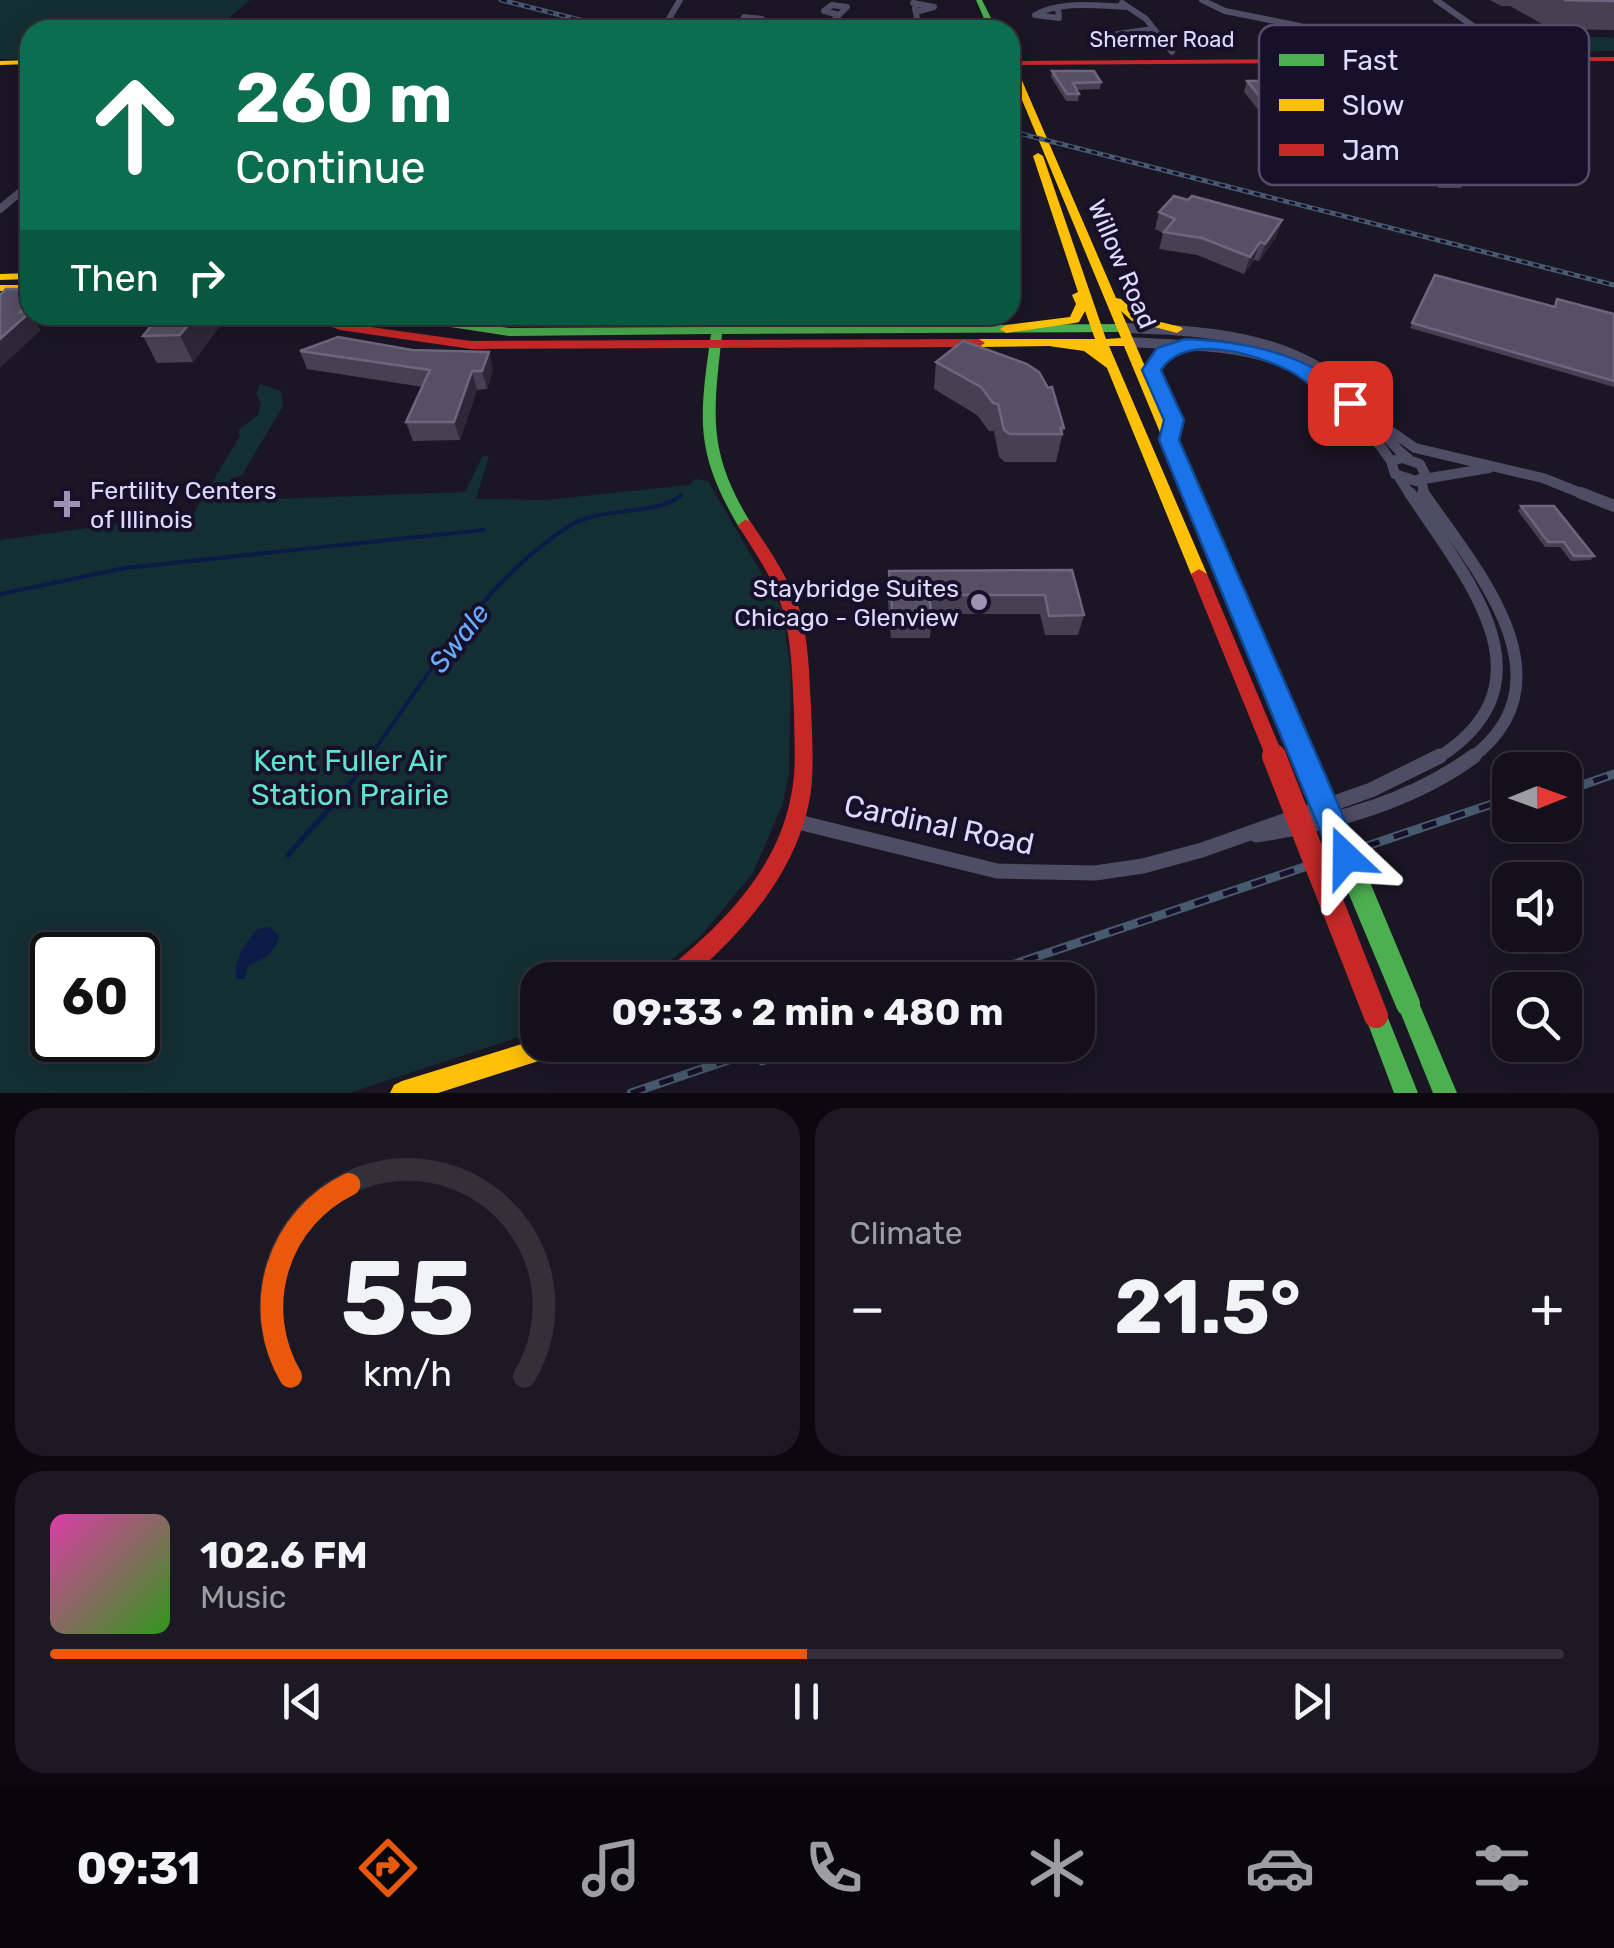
<!DOCTYPE html>
<meta charset="utf-8">
<style>
body{margin:0;font-family:Rubik,sans-serif;background:#1d1924;color:#f1f3f6;height:100vh;display:flex;flex-direction:column;font-size:38px;white-space:nowrap}
*{box-sizing:border-box;margin:0}
p{font-size:32px;color:#9d9da3}
.icon{flex:none;width:55px;height:55px;fill:none;stroke:currentColor;stroke-width:2;stroke-linecap:round;stroke-linejoin:round}
.map{position:relative;height:1093px;overflow:hidden}
.sheet{display:flex;flex-direction:column;gap:15px;padding:15px;background:#0b090f;flex:1}
.sheet>*{flex:none}
.hud{position:absolute;left:20px;top:20px;width:1000px;height:305px;border-radius:30px;box-shadow:0 5px 25px #0003,0 0 0 2px #33303a;background:#0b6e4f;color:#fff;overflow:hidden}
.needle{width:65px;rotate:89deg}
.buttons{position:absolute;left:1492px;top:752px;display:grid;gap:20px}
.buttons a{display:grid;place-items:center;width:90px;height:90px;border-radius:20px;background:#14101b;box-shadow:0 5px 25px #0003,0 0 0 2px #33303a;font-size:50px}
.speed{position:absolute;left:30px;top:932px;display:flex;gap:20px;font-size:50px;font-weight:700;text-align:center}
.speed>*{display:grid;place-content:center;width:130px;height:130px;border-radius:50%;background:#14101b;box-shadow:0 5px 25px #0003,0 0 0 2px #33303a;line-height:1}
.speed .limit{border:5px solid #111;border-radius:15px;background:#fff;color:#111}
.pin{position:absolute;display:grid;place-items:center;width:85px;height:85px;color:#fff;margin:-42px;border-radius:20px;box-shadow:0 5px 15px #0006}
.me{position:absolute;width:110px;margin:-55px;rotate:337deg;stroke-linejoin:round;filter:drop-shadow(0 0 8px #0008)}
.turn{display:flex;align-items:center;gap:35px;height:210px;padding:0 50px;font-size:45px}
.turn .icon{width:130px;height:130px;stroke-width:2.5}
.turn b{display:block;font-size:70px;line-height:85px}
.then{display:flex;align-items:center;height:95px;padding:0 50px;background:#0003;gap:20px;font-size:38px}
.big{font-size:75px;font-weight:700;line-height:1.1}
.sheet .tile{flex:1;display:flex;flex-direction:column;justify-content:center;gap:15px;min-width:0;padding:0 35px;border-radius:30px;background:#1d1924}
.sheet .dial{align-items:center;gap:0}
.dial svg{height:260px;overflow:visible;fill:none;stroke:#33303a;stroke-width:7;stroke-linecap:round;text-anchor:middle}
.dial text{fill:#f1f3f6;stroke:none}
.song{display:flex;align-items:center;gap:30px}
.cover{width:120px;height:120px;border-radius:15px;background:linear-gradient(135deg,hsl(320 70% 55%),hsl(110 70% 35%))}
.played{height:10px;border-radius:5px;background:linear-gradient(90deg,#ea580c 50%,#33303a 50%)}
.keys{display:flex;justify-content:space-around;direction:ltr}
.heat{display:flex;justify-content:space-between;align-items:center;font-size:55px;direction:ltr}
.sheet .tiles{flex:1;display:grid;gap:15px;grid-template-columns:1fr 1fr}
.tile:last-child{grid-column:span 2}
.trip{position:absolute;left:520px;top:962px;width:575px;height:100px;border-radius:30px;background:#14101b;box-shadow:0 5px 25px #0003,0 0 0 2px #33303a;font-weight:700;line-height:100px;text-align:center}
.tabs{display:flex;height:160px;justify-content:space-around;align-items:center;background:#08060b;color:#9d9da3}
.tabs .icon{width:70px;height:70px}
.tabs .on{color:#ea580c}
.tabs b{font-size:45px;color:#f1f3f6}
.map>svg:first-child{display:block}
.green{fill:#142f33;fill-rule:evenodd}
.water{fill:#0b1b47}
.lines{fill:none;stroke-linecap:round;stroke-linejoin:round}
.stream-far1{stroke:#0b1b47;stroke-width:4}
.stream{stroke:#0b1b47;stroke-width:5}
.street-far4{stroke:#4f4c65;stroke-width:6}
.street-far3{stroke:#4f4c65;stroke-width:8}
.street-far2{stroke:#4f4c65;stroke-width:10}
.street-far1{stroke:#4f4c65;stroke-width:12}
.street{stroke:#4f4c65;stroke-width:15}
.fast{fill:#4caf50;fill-rule:evenodd}
.slow{fill:#ffc107;fill-rule:evenodd}
.jam{fill:#c62828;fill-rule:evenodd}
.rail-far1-casing{stroke:#485a6f;stroke-width:5}
.rail-casing{stroke:#485a6f;stroke-width:9}
.rail-far1{stroke:#17102a;stroke-width:2.5;stroke-dasharray:6;stroke-linecap:butt}
.rail{stroke:#17102a;stroke-width:5;stroke-dasharray:15;stroke-linecap:butt}
.fast-bridge-far1{stroke:#4caf50;stroke-width:19}
.fast-bridge{stroke:#4caf50;stroke-width:24}
.jam-bridge-far1{stroke:#c62828;stroke-width:19}
.jam-bridge{stroke:#c62828;stroke-width:24}
.wall{fill:#464053}
.shaded-wall{fill:#2d2838}
.building{fill:#565065;stroke:#6c667e;stroke-width:2.5}
.route{fill:#1a73e8;stroke:#114b97;stroke-width:2.5}
.poi-dot{fill:#9b95b2;stroke:#17102a;stroke-width:4}
.labels{text-anchor:middle;dominant-baseline:central;stroke-width:8;stroke-linejoin:round;paint-order:stroke}
.far-street-label{font-size:22px;fill:#e1daff;stroke:#17102a}
.street-label{font-size:25px;fill:#e1daff;stroke:#17102a}
.poi-label{font-size:25px;fill:#e1daff;stroke:#17102a;text-anchor:start}
.water-label{font-size:28px;font-style:italic;fill:#68acff;stroke:#17102a}
.near-park-label{font-size:30px;fill:#62e3ce;stroke:#17102a}
.near-street-label{font-size:30px;fill:#e1daff;stroke:#17102a}
.key{fill:#17102a;stroke:#544d6a;stroke-width:2.5}
.key-label{font-size:28px;fill:#e1daff}
</style>
<div class="map">
<svg width="1614" height="1093" viewBox="0 0 1614 1093">
<rect width="100%" height="100%" fill="#1a1624"/>
<path class="green" d="M0 0H250L214 30H30V59H0Z
M1544 34 1614 38V51L1522 52 1494 37Z
M260 384 281 391 283 406 242 475 234 478V488L247 496 274 499 465 492 482 457 489 456 476 499 546 500 689 485 695 479 708 481 782 609 791 673 789 772 783 803 753 873 699 938 646 980H538L537 1031 349 1093H0V540L193 514 240 436 238 430 258 415 261 403 256 394ZM52 955H138V1040H52Z"/>
<path class="water" d="M269 927 279 936C275 954 263 959 248 966L245 979H237C232 962 246 941 258 929Z"/>
<g class="lines">
<path class="stream-far1" d="M0 594 125 568 484 530
M368 759C424 681 488 574 573 524 601 507 661 515 681 495"/>
<path class="stream" d="M288 855 345 791 370 756"/>
<path class="street-far4" d="M1202 0 1225 11 1300 26 1346 61
M1436 0 1520 59
M913 3 934 7 916 12
M1122 3 1146 19 1172 52
M832 5 847 7 839 15 824 11Z
M1058 7 1059 18 1035 15C1062 0 1097 6 1127 7
M1154 29 1117 34 1132 40H1163
M672 30 667 22 680 0
M750 30 762 19 744 17 741 23 754 26
M832 30 830 24 839 15
M909 30 917 19 915 8"/>
<path class="street-far3" d="M0 209 30 184"/>
<path class="street-far2" d="M1121 328C1200 330 1286 334 1349 389 1372 410 1383 440 1409 459
M1127 342C1258 348 1311 346 1391 461
M1382 425 1415 448 1543 478 1588 496
M1403 458 1420 464 1426 476 1416 481 1395 474 1391 461Z
M1399 477 1411 496
M1424 479 1489 468
M1421 480 1425 496"/>
<path class="street-far1" d="M1410 493C1465 577 1560 683 1436 759
M1423 493C1475 568 1576 681 1470 759
M1581 493 1614 506"/>
<path class="street" d="M794 821 997 871 1095 873 1143 866 1202 850 1371 790 1440 756
M1256 835C1330 824 1413 801 1474 756"/>
<path class="fast" d="M976 0H982L997 30H989Z
M386 315H416L509 328 712 327 713 315H725L723 327 1121 324 1127 328 1121 332 722 334C713 417 707 451 752 525L745 530 740 529C694 452 699 419 711 334L509 336 392 318Z
M1185 340 1191 344 1189 347C1176 352 1164 356 1158 370L1166 388 1164 391H1156L1146 370C1154 353 1167 346 1185 340Z
M1408 993 1416 996 1457 1093H1433L1397 1004 1400 996Z
M1376 1005 1384 1008 1418 1093H1394L1365 1016 1368 1008Z"/>
<path class="slow" d="M30 60V64L0 65V61Z
M1010 60 1014 62 1116 298 1121 299 1140 317 1181 327 1183 329 1177 333 1132 321 1121 311 1309 747 1306 752 1300 754 1294 752 1291 747 1124 346H1109L1207 574 1204 578H1194L1191 574 1107 368 1084 351 1049 346 979 347 973 343 979 339H1095L1085 311 1079 322 1075 323 1006 333 1000 329 1006 325 1070 317 1076 304 1072 295 1078 292 1033 156 1038 153 1043 156 1106 339 1121 338 1010 71Z
M30 273V279L0 280V274Z
M0 285H30V291H0Z
M538 1039V1045H565L562 1053 554 1056 438 1093H390L394 1085 402 1081Z"/>
<path class="jam" d="M1614 57V61L1010 65V61Z
M300 315H318L342 323 471 341 979 339 985 343 979 347 471 349 340 330Z
M745 520 750 521C769 549 788 577 799 608 809 640 809 674 811 707 812 735 814 763 811 791 800 868 745 931 688 980H661L664 972C721 926 777 871 791 796 797 769 794 739 794 712 792 671 792 629 776 591 766 567 751 547 738 525Z
M1199 569 1207 574 1283 755 1280 760 1274 763 1268 760 1265 755 1191 574Z"/>
<defs>
<path id="rail-far1" d="M501 0 620 30
M1010 131 1614 285"/>
<path id="rail" d="M1565 791 1614 774
M967 980 1510 798
M762 1061 810 1045
M631 1093 773 1045"/>
</defs>
<use href="#rail-far1" class="rail-far1-casing"/>
<use href="#rail" class="rail-casing"/>
<use href="#rail-far1" class="rail-far1"/>
<use href="#rail" class="rail"/>
<path class="fast-bridge-far1" d="M1300 747 1305 759"/>
<path class="fast-bridge" d="M1304 756 1408 1004"/>
<path class="jam-bridge-far1" d="M1274 755 1275 759"/>
<path class="jam-bridge" d="M1274 756 1376 1016"/>
</g>
<path class="wall" d="M1490 0H1614V30L1551 29 1510 6H1501Z
M1052 71 1101 82 1100 89 1077 90 1079 94 1078 101H1066L1051 77Z
M1367 80 1467 176 1461 188H1439L1413 162H1300L1244 92 1247 81Z
M1159 212 1282 220 1276 237 1259 261 1254 260 1244 274 1197 255 1159 249 1163 233 1155 229Z
M1435 275 1554 307 1557 299 1614 314V387L1410 328Z
M150 315H196L219 327 193 362 157 363 143 336 154 323Z
M300 351 493 370 487 389 477 390 460 440 413 441 406 422 423 387 307 369Z
M936 362 1048 388 1064 428 1056 462H1005L999 457 994 431H989L977 415 934 389Z
M1521 506 1594 556 1591 560 1571 561 1560 547H1545L1518 511Z
M1072 570 1084 615 1078 635H1045L1040 614H932L930 638H891L887 590 889 571Z"/>
<path class="shaded-wall" d="M1282 220 1276 237 1259 261 1265 244Z
M1260 242 1254 260 1244 274 1250 257Z
M30 302V315H45L37 324 41 330 0 368V339L20 312Z
M196 315H213L219 327 193 362 180 335Z
M489 352 493 370 487 389 482 371Z
M472 371 477 390 460 440 454 422Z"/>
<path class="building" d="M1564 0H1614V1Z
M1052 71H1094L1101 82 1073 83 1079 94H1067Z
M1367 80 1467 176H1444L1418 150H1304L1247 81Z
M1174 196 1188 200 1192 196 1282 220 1265 244 1260 242 1250 257 1202 238 1164 232 1175 219 1159 212Z
M1435 275 1555 307 1557 299 1614 314V381L1412 323Z
M6 289H30V302L20 312H30L0 339V295Z
M160 315H196L180 335 143 336Z
M338 337 412 350 489 352 482 371H472L454 422H406L430 370 300 351Z
M963 341 1027 364 1039 372 1048 388 1052 387 1064 428H1060L1062 434H1010L1004 430 998 404 993 403 981 387 936 362Z
M1521 506H1554L1594 556H1574L1564 542H1548Z
M1072 570 1084 615 1049 616 1045 595H929L932 619H893L889 571Z"/>
<path class="route" d="M1185 339C1247 341 1316 355 1359 403L1356 407C1333 412 1310 381 1290 371 1255 354 1186 332 1161 370L1184 420 1179 440 1361 857 1357 867 1346 871 1335 867 1331 857 1159 440 1164 420 1142 370 1157 348Z"/>
<g class="poi-dot">
<path d="M62 489h10v10h10v10h-10v10h-10v-10h-10v-10h10z"/>
<circle cx="979" cy="602" r="10"/>
</g>
<g class="labels">
<g class="far-street-label">
<text x="1162" y="39">Shermer Road</text>
</g>
<g class="street-label">
<text transform="translate(1122 264) rotate(67)">Willow Road</text>
</g>
<g class="poi-label">
<text x="90" y="490">Fertility Centers<tspan x="90" dy="29">of Illinois</tspan></text>
<text x="959" y="588" text-anchor="end">Staybridge Suites<tspan x="959" dy="29">Chicago - Glenview</tspan></text>
</g>
<g class="water-label">
<text transform="translate(459 638) rotate(-52)">Swale</text>
</g>
<g class="near-park-label">
<text x="350" y="761">Kent Fuller Air<tspan x="350" dy="34">Station Prairie</tspan></text>
</g>
<g class="near-street-label">
<text transform="translate(939 825) rotate(12)">Cardinal Road</text>
</g>
</g>
<rect x="1259" y="25" width="330" height="160" rx="15" class="key"/>
<rect x="1279" y="54" width="45" height="12" fill="#4caf50"/>
<rect x="1279" y="99" width="45" height="12" fill="#ffc107"/>
<rect x="1279" y="144" width="45" height="12" fill="#c62828"/>
<g class="key-label">
<text x="1342" y="70">Fast</text>
<text x="1342" y="115">Slow</text>
<text x="1342" y="160">Jam</text>
</g>
</svg>
<div class="buttons">
<a><svg class="needle" viewBox="-14 -14 28 28"><path d="M0-13l5 13h-10z" fill="#e53935"/><path d="M0 13l5-13h-10z" fill="#9d9da3"/></svg></a>
<a><svg class="icon" aria-label="sound" viewBox="0 0 24 24"><path d="M4 9h4l5-4v14l-5-4H4zM17 9q2 3 0 6"/></svg></a>
<a><svg class="icon" aria-label="search" viewBox="0 0 24 24"><circle cx="10" cy="10" r="6"/><path d="M15 15l6 6"/></svg></a>
</div>
<div class="speed"><div class="limit">60</div></div>
<div class="pin" style="left:1350px;top:403px;background:#d93025"><svg class="icon" aria-label="arrive" viewBox="0 0 24 24"><path d="M6 21V4h12l-3 4 3 4H6"/></svg></div>
<svg class="me" style="left:1346px;top:857px" viewBox="-20 -20 40 40"><path d="M0-17L14 15 0 8-14 15z" fill="#1a73e8" stroke="#fff" stroke-width="4"/></svg>
<div class="trip">09:33 · 2 min · 480 m</div>
<div class="hud">
<div class="turn"><svg class="icon" aria-label="ahead" viewBox="0 0 24 24"><path d="M12 20V5M6 11l6-6 6 6"/></svg><div><b>260 m</b>Continue</div></div>
<div class="then">Then<svg class="icon" aria-label="right" viewBox="0 0 24 24"><path d="M7 20v-9h11M14 6l5 5-5 5"/></svg></div>
</div>
</div>
<section class="sheet">
<div class="tiles">
<div class="tile dial"><svg viewBox="0 0 100 80">
<path d="M14 69A42 42 0 1 1 86 69"/>
<path d="M14 69A42 42 0 0 1 32 10" stroke="#ea580c"/>
<text x="50" y="56" font-size="32" font-weight="700">55</text>
<text x="50" y="72" font-size="11">km/h</text>
</svg></div>
<div class="tile"><p>Climate</p>
<div class="heat"><a>−</a><b class="big">21.5°</b><a>+</a></div>
</div>
<div class="tile">
<div class="song"><i class="cover"></i><div><b>102.6 FM</b><p>Music</p></div></div>
<div class="played"></div>
<div class="keys"><svg class="icon" aria-label="previous" viewBox="0 0 24 24"><path d="M18 5L8 12l10 7zM5 5v14"/></svg><svg class="icon" aria-label="pause" viewBox="0 0 24 24"><path d="M8 5v14M16 5v14"/></svg><svg class="icon" aria-label="next" viewBox="0 0 24 24"><path d="M6 5l10 7-10 7zM19 5v14"/></svg></div>
</div>
</div>
</section>
<nav class="tabs">
<b>09:31</b>
<svg class="icon on" aria-label="directions" viewBox="0 0 24 24"><path d="M12 3l9 9-9 9-9-9zM9 14v-3h6M13 9l2 2-2 2"/></svg>
<svg class="icon" aria-label="music" viewBox="0 0 24 24"><path d="M9 18V5l10-2v13"/><circle cx="6" cy="18" r="3"/><circle cx="16" cy="16" r="3"/></svg>
<svg class="icon" aria-label="phone" viewBox="0 0 24 24"><path d="M5 4h4l2 5-3 2q2 4 5 5l2-3 5 2v4C11 20 4 13 5 4z"/></svg>
<svg class="icon" aria-label="climate" viewBox="0 0 24 24"><path d="M12 3v18M4 7l16 10M4 17L20 7"/></svg>
<svg class="icon" aria-label="car" viewBox="0 0 24 24"><path d="M5 17H2v-5l4-1 3-4h7l3 4 3 1v5h-3M9 17h6M6 11h13"/><circle cx="7" cy="17" r="2"/><circle cx="17" cy="17" r="2"/></svg>
<svg class="icon" aria-label="filters" viewBox="0 0 24 24"><path d="M4 7h16M4 17h16"/><circle cx="9" cy="7" r="2"/><circle cx="15" cy="17" r="2"/></svg>
</nav>
